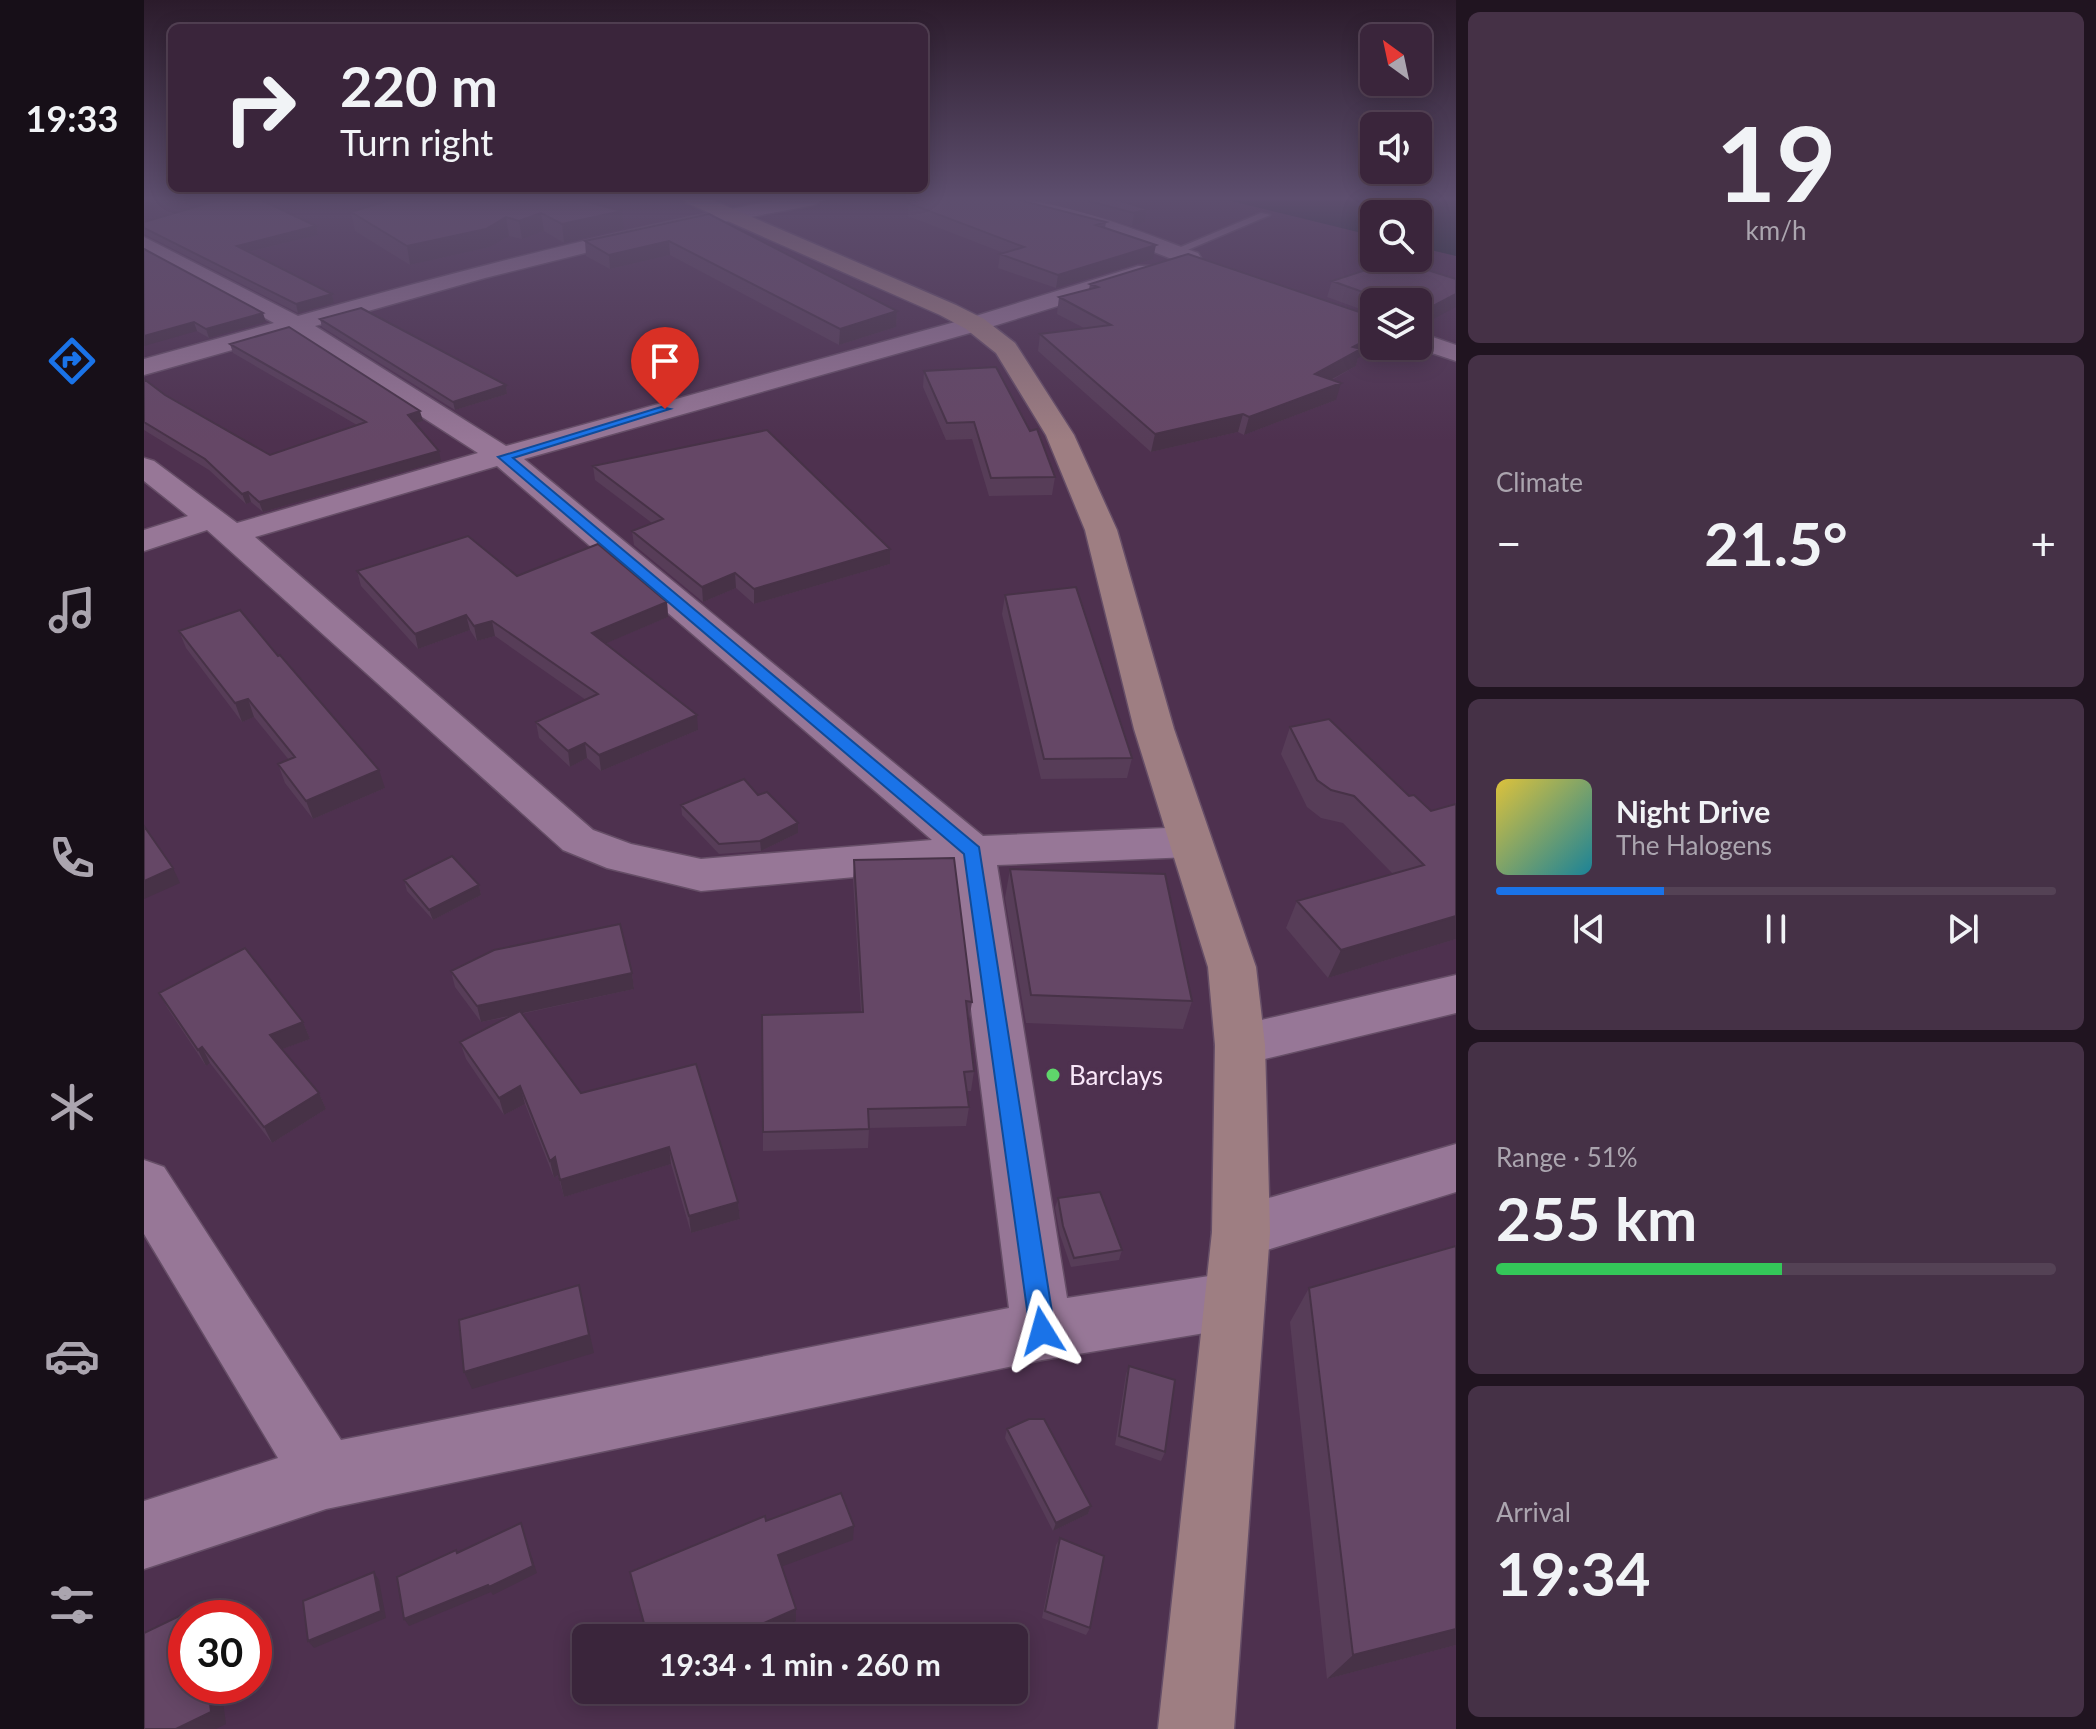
<!DOCTYPE html>
<meta charset="utf-8">
<style>
body{margin:0;font-family:Lato,sans-serif;background:#453146;color:#f1f3f6;height:100vh;display:flex;flex-direction:column;font-size:30px;white-space:nowrap}
*{box-sizing:border-box;margin:0}
p{font-size:26px;color:#aba5af}
.icon{flex:none;width:44px;height:44px;fill:none;stroke:currentColor;stroke-width:2;stroke-linecap:round;stroke-linejoin:round}
.map{position:relative;flex:1;overflow:hidden}
.details{display:flex;flex-direction:column;gap:12px;padding:12px;background:#201420;width:640px}
.details>*{flex:none}
.top-card{position:absolute;left:24px;top:24px;width:760px;height:168px;border-radius:12px;box-shadow:0 4px 20px #0003,0 0 0 2px #544255;background:#3a253b;color:#f1f3f6;overflow:hidden}
.needle{width:52px;rotate:327deg}
.tools{position:absolute;left:1216px;top:24px;display:grid;gap:16px}
.tools a{display:grid;place-items:center;width:72px;height:72px;border-radius:12px;background:#3a253b;box-shadow:0 4px 20px #0003,0 0 0 2px #544255;font-size:40px}
.speed{position:absolute;left:24px;top:1600px;display:flex;gap:16px;font-size:40px;font-weight:700;text-align:center}
.speed>*{display:grid;place-content:center;width:104px;height:104px;border-radius:50%;background:#3a253b;box-shadow:0 4px 20px #0003,0 0 0 2px #544255;line-height:1}
.speed .limit{border:12px solid #d22;background:#fff;color:#111}
.pin{position:absolute;display:grid;place-items:center;width:68px;height:68px;color:#fff;margin:-82px -34px;border-radius:50% 50% 50% 0;rotate:-45deg;box-shadow:0 0 8px #0007}
.pin .icon{rotate:45deg}
.me{position:absolute;width:88px;margin:-44px;rotate:352deg;stroke-linejoin:round;filter:drop-shadow(0 0 6px #0008)}
.turn{display:flex;align-items:center;gap:28px;height:168px;padding:0 40px;font-size:36px}
.turn .icon{width:104px;height:104px;stroke-width:2.5}
.turn b{display:block;font-size:56px;line-height:68px}
.big{font-size:60px;font-weight:700;line-height:1.1}
.details .card{flex:1;display:flex;flex-direction:column;justify-content:center;gap:12px;min-width:0;padding:0 28px;border-radius:12px;background:#453146}
.details .dial{align-items:center;gap:0}
.dial b{font-size:104px;line-height:1}
.song{display:flex;align-items:center;gap:24px}
.cover{width:96px;height:96px;border-radius:12px;background:linear-gradient(135deg,hsl(50 70% 55%),hsl(190 70% 35%))}
.played{height:8px;border-radius:4px;background:linear-gradient(90deg,#1a73e8 30%,#544255 30%)}
.keys{display:flex;justify-content:space-around;direction:ltr}
.heat{display:flex;justify-content:space-between;align-items:center;font-size:44px;direction:ltr}
.charge{height:12px;border-radius:6px;background:linear-gradient(90deg,#34c759 51%,#544255 0)}
.trip{position:absolute;left:428px;top:1624px;width:456px;height:80px;border-radius:12px;background:#3a253b;box-shadow:0 4px 20px #0003,0 0 0 2px #544255;font-weight:700;line-height:80px;text-align:center}
main{display:flex;flex:1;min-height:0}
.dock{display:flex;flex-direction:column;width:144px;justify-content:space-around;align-items:center;background:#170f18;color:#aba5af}
.dock .icon{width:56px;height:56px}
.dock .active{color:#1a73e8}
.dock b{font-size:36px;color:#f1f3f6}
.map>svg:first-child{display:block}
.water{fill:#122426}
.lines{fill:none;stroke-linecap:round;stroke-linejoin:round}
.lane-casing{stroke:#664e67;stroke-width:3}
.street-casing{stroke:#664e67;stroke-width:3}
.secondary-casing{stroke:#664e67;stroke-width:3}
.lane{fill:#977797;fill-rule:evenodd}
.street{fill:#977797;fill-rule:evenodd}
.secondary{fill:#9e7e82;fill-rule:evenodd}
.wall{fill:#573d58}
.shaded-wall{fill:#473247}
.building{fill:#654766;stroke:#473247;stroke-width:2}
.route{fill:#1a73e8;stroke:#114b97;stroke-width:2}
.poi-dot{fill:#5fd56b;stroke:#4e314f;stroke-width:3}
.labels{text-anchor:middle;dominant-baseline:central;stroke-width:8;stroke-linejoin:round;paint-order:stroke}
.poi-label{font-size:26px;fill:#f9e7f9;stroke:#4e314f;text-anchor:start}
</style>
<main>
<nav class="dock">
<b>19:33</b>
<svg class="icon active" aria-label="directions" viewBox="0 0 24 24"><path d="M12 3l9 9-9 9-9-9zM9 14v-3h6M13 9l2 2-2 2"/></svg>
<svg class="icon" aria-label="music" viewBox="0 0 24 24"><path d="M9 18V5l10-2v13"/><circle cx="6" cy="18" r="3"/><circle cx="16" cy="16" r="3"/></svg>
<svg class="icon" aria-label="phone" viewBox="0 0 24 24"><path d="M5 4h4l2 5-3 2q2 4 5 5l2-3 5 2v4C11 20 4 13 5 4z"/></svg>
<svg class="icon" aria-label="climate" viewBox="0 0 24 24"><path d="M12 3v18M4 7l16 10M4 17L20 7"/></svg>
<svg class="icon" aria-label="car" viewBox="0 0 24 24"><path d="M5 17H2v-5l4-1 3-4h7l3 4 3 1v5h-3M9 17h6M6 11h13"/><circle cx="7" cy="17" r="2"/><circle cx="17" cy="17" r="2"/></svg>
<svg class="icon" aria-label="filters" viewBox="0 0 24 24"><path d="M4 7h16M4 17h16"/><circle cx="9" cy="7" r="2"/><circle cx="15" cy="17" r="2"/></svg>
</nav>
<div class="map">
<svg width="1312" height="1729" viewBox="0 0 1312 1729">
<rect width="100%" height="100%" fill="#4e314f"/>
<path class="water" d="M1079 199H1312V256L1274 247V214H1230V236Z"/>
<g class="lines">
<defs>
<path id="lane" d="M1117 213 1126 215 1034 254 1025 252Z"/>
<path id="street" d="M639 199H680L670 205 521 233 341 278 171 326 362 446 822 319 994 266H1010L1013 271 1010 276 840 329 380 459 839 836 1046 827 1061 832 1068 842 1061 852 1046 857 853 865 923 1298 1091 1272 1112 1280 1121 1300 1112 1320 1091 1328 898 1360 182 1509 0 1569V1501L134 1458 0 1234V1160L20 1167 197 1440 865 1308 809 868 557 891 463 868 419 850 63 530 0 551V530L44 516 0 481V458L10 461 93 523 334 453 148 333 0 375V359L130 323 0 252V237L154 316C314 271 475 229 639 199ZM353 466 788 840 557 859 487 844 449 830 111 537Z
M846 199C917 197 988 229 1054 253L1057 258 1054 263H1038L959 232 849 203Z
M1274 332 1312 345V361L1267 346H1274Z
M1312 975V1013L1096 1065 1078 1059 1071 1045 1078 1031 1096 1025Z
M1312 1144V1192L1097 1258 1077 1250 1068 1232 1077 1214 1097 1206Z"/>
<path id="secondary" d="M540 199H566L812 305 840 319 871 343 930 435 973 530 1030 729 1112 967 1121 1045 1126 1232 1090 1729H1014L1068 1232 1071 1045 1064 967 990 729 941 530 902 435 852 353 822 329 796 315 543 203Z"/>
</defs>
<use href="#lane" class="lane-casing"/>
<use href="#street" class="street-casing"/>
<use href="#secondary" class="secondary-casing"/>
<use href="#lane" class="lane"/>
<use href="#street" class="street"/>
<use href="#secondary" class="secondary"/>
</g>
<path class="wall" d="M432 199 480 229 420 243 400 231 378 239 365 236 346 247 266 265 211 231 207 212Z
M890 199H970L1003 209 1001 222 988 226Z
M764 203 962 222 961 228 1009 259 912 288 854 268 856 254 860 253 764 216Z
M565 214 753 311 752 327 695 345 526 255 466 269 442 256 441 241Z
M172 226 174 235 105 252 188 294 190 303 154 313 0 234V228Z
M0 249 122 322 65 338 53 331Z
M1252 260 1274 302H1230V314L1183 297 1188 281Z
M946 284 1214 358 1212 366 1188 380 1192 400 1100 435 1094 432 1007 452 894 351 896 334 940 328 913 314 915 297 945 289Z
M176 319 362 385 363 394 311 410 178 327Z
M86 344 279 421 271 423 297 461 119 512 107 502 102 504 65 470 0 430V379L21 395 126 455 213 425 89 353Z
M780 371 911 477 908 495 845 496 828 439 802 440 779 387Z
M449 466 746 564 610 604 592 588 559 602 490 545 488 531 508 523 451 480Z
M213 571 373 576 523 602 524 617 462 643 554 730 457 771 443 758 426 767 395 738 392 722 442 700 351 636 333 641 326 630 274 649 217 586Z
M861 595 988 758 983 778 897 779 858 614Z
M35 631 241 788 169 819 141 783 134 764 145 760 110 717 98 722 42 648Z
M1146 727 1265 796 1312 939 1184 978 1142 928 1153 901 1249 874 1199 823 1177 818 1163 807 1137 754Z
M614 795 654 823V833L617 851 575 854 538 815 537 805Z
M710 860 828 1002 825 1021 830 1071 827 1091H823L825 1107 822 1126 725 1128 724 1148 619 1151V1132L717 1012 709 880Z
M866 869 1048 1001 1039 1029 882 1023 861 898Z
M260 880 335 885 337 895 289 920 263 891Z
M307 971 488 973 490 989 377 1014 437 1093 552 1064 594 1202 596 1219 547 1233 527 1164 420 1197 414 1175 410 1178 381 1104 360 1115 322 1059 316 1042 368 1016 337 1022 311 987Z
M15 993 159 1022 166 1039 138 1049 175 1093 182 1109 128 1143 66 1063 62 1066 24 1009Z
M914 1198 978 1250 975 1260 927 1267 916 1235 911 1208Z
M1165 1288 1312 1645 1183 1679 1146 1322Z
M985 1366 1021 1452 1017 1461 971 1445 982 1374Z
M863 1429 947 1506 944 1514 909 1531 861 1438Z
M916 1538 946 1628 942 1635 898 1618 912 1545Z"/>
<path class="shaded-wall" d="M15 199H45L0 212V203Z
M1003 209 1001 222 988 226 990 213Z
M478 211 480 229 420 243 418 224Z
M397 213 400 231 378 239 375 221Z
M362 217 365 236 346 247 266 265 263 246Z
M172 226 174 235 95 254 93 246Z
M525 241 526 255 466 269 465 255Z
M1012 245 1009 259 912 288 914 275Z
M188 294 190 303 154 313 152 304Z
M1312 294V307L1274 327V314Z
M753 311 752 327 695 345 696 329Z
M119 313 122 322 65 338 62 329Z
M50 322 53 331 0 346V336Z
M1230 336V346H1238L1214 358 1212 366 1166 391 1171 374 1209 347Z
M1197 383 1192 400 1100 435 1105 417Z
M362 385 363 394 311 410 309 402Z
M276 411 279 421 266 425 264 415Z
M1099 414 1094 432 1007 452 1011 434Z
M295 451 297 461 119 512 115 502Z
M104 492 107 502 102 504 98 494Z
M746 549V564L610 604V589Z
M591 573 592 588 559 602 558 587Z
M523 602 524 617 451 648 448 633Z
M322 615 326 630 274 649 271 634Z
M348 621 351 636 333 641 330 626Z
M104 699 110 717 98 722 91 703Z
M553 715 554 730 457 771 455 755Z
M441 743 443 758 426 767 424 751Z
M235 770 241 788 169 819 162 801Z
M654 823V833L617 851 616 841Z
M29 868 36 883 0 899V881Z
M335 885 337 895 289 920 285 910Z
M1312 916V939L1184 978 1197 950Z
M488 973 490 989 337 1022 333 1006Z
M159 1022 166 1039 133 1051 126 1035Z
M58 1047 66 1063 62 1066 54 1050Z
M376 1086 381 1104 360 1115 355 1098Z
M175 1093 182 1109 128 1143 120 1127Z
M525 1147 527 1164 420 1197 416 1180Z
M411 1157 415 1174 410 1178 406 1161Z
M594 1202 596 1219 547 1233 545 1216Z
M435 1285 450 1353 328 1389 320 1372Z
M947 1506 944 1514 909 1531 912 1523Z
M377 1523 393 1573 349 1595 347 1592 265 1626 260 1619Z
M710 1526 709 1540 634 1568V1555Z
M230 1572 235 1580 242 1618 170 1648 164 1641Z
M54 1607 66 1618H56Z
M652 1609V1621L615 1638H586Z
M1312 1629V1645L1183 1679 1209 1655Z
M64 1686H77L82 1724 72 1729H32Z"/>
<path class="building" d="M0 199H15L0 203Z
M78 199H115L172 226 93 246 188 294 152 304 0 228V222Z
M249 199H432L478 211 418 224 397 213 375 221 362 217 342 229 263 246 207 212Z
M781 199H871L962 222 952 225 1012 245 914 275 856 254 880 247 764 203Z
M937 199H970L1003 209 990 213Z
M565 214 753 311 696 329 525 241 465 255 441 241Z
M0 249 119 313 62 329 50 322 0 336Z
M1044 254 1230 317V336L1209 347 1217 349 1171 374 1197 383 1105 417 1099 414 1011 434 896 334 967 325 915 297 954 287 946 284Z
M1252 260 1312 279V294L1274 314V302H1238V299L1188 281Z
M217 308 362 385 309 402 176 319Z
M145 327 276 411 264 415 295 451 115 502 104 492 98 494 61 459 0 422V379L21 395 126 455 222 422 86 344Z
M852 367 886 431 893 429 911 477 847 478 830 422 803 423 780 371Z
M623 430 746 549 610 589 591 573 558 587 488 531 519 519 449 466Z
M324 536 373 576 454 544 523 602 448 633 553 715 455 755 441 743 424 751 392 722 454 694 348 621 330 626 322 615 271 634 213 571Z
M932 587 988 758 900 759 861 595Z
M96 610 134 656 136 655 235 770 162 801 134 764 151 757 104 699 91 703 35 631Z
M1185 719 1265 796 1270 795 1287 811 1312 804V916L1197 950 1153 901 1280 865 1210 796 1187 790 1173 780 1146 727Z
M600 779 614 795 623 792 654 823 616 841 575 844 537 805Z
M0 826 29 868 0 881Z
M308 856 335 885 285 910 260 880Z
M810 858 828 1002 822 1001 830 1071 820 1072 825 1107 724 1109 725 1129 619 1132 618 1015 719 1012 710 860Z
M866 869 1021 874 1048 1001 887 995Z
M476 924 488 973 333 1006 307 971 350 950Z
M101 948 159 1022 126 1035 175 1093 120 1127 58 1047 54 1050 15 993Z
M376 1011 437 1093 552 1064 594 1202 545 1216 525 1147 416 1180 411 1157 406 1161 376 1086 355 1098 316 1042Z
M956 1192 978 1250 930 1258 919 1226 914 1198Z
M1312 1246V1629L1209 1655 1165 1288Z
M435 1285 445 1335 320 1372 315 1320Z
M985 1366 1031 1380 1021 1452 975 1436Z
M885 1419H900L947 1506 912 1523 863 1429Z
M697 1493 710 1526 634 1555 652 1609 586 1638H504L486 1572 621 1516 622 1521Z
M377 1523 389 1566 345 1587 344 1585 260 1619 253 1577 312 1550 313 1553Z
M916 1538 960 1556 946 1628 901 1611Z
M230 1572 237 1611 164 1641 159 1601Z
M54 1607 56 1618H42V1686H64L67 1712 32 1729H0V1633Z"/>
<linearGradient id="sky" x2="0" y2="1"><stop stop-color="#2b1b2b"/><stop offset="0.45" stop-color="#5d4e6e"/><stop offset="1" stop-color="#5d4e6e" stop-opacity="0"/></linearGradient>
<rect width="1312" height="441" fill="url(#sky)"/>
<path class="route" d="M517 407 526 409 369 458 835 847 911 1331 907 1340 898 1343 889 1340 886 1331 820 854 354 457Z"/>
<circle class="poi-dot" cx="909" cy="1075" r="8"/>
<g class="labels">
<g class="poi-label">
<text x="925" y="1075">Barclays</text>
</g>
</g>
</svg>
<div class="tools">
<a><svg class="needle" viewBox="-14 -14 28 28"><path d="M0-13l5 13h-10z" fill="#e53935"/><path d="M0 13l5-13h-10z" fill="#aba5af"/></svg></a>
<a><svg class="icon" aria-label="sound" viewBox="0 0 24 24"><path d="M4 9h4l5-4v14l-5-4H4zM17 9q2 3 0 6"/></svg></a>
<a><svg class="icon" aria-label="search" viewBox="0 0 24 24"><circle cx="10" cy="10" r="6"/><path d="M15 15l6 6"/></svg></a>
<a><svg class="icon" aria-label="layers" viewBox="0 0 24 24"><path d="M12 4l9 5-9 5-9-5zM3 14l9 5 9-5"/></svg></a>
</div>
<div class="speed"><div class="limit">30</div></div>
<div class="pin" style="left:521px;top:409px;background:#d93025"><svg class="icon" aria-label="arrive" viewBox="0 0 24 24"><path d="M6 21V4h12l-3 4 3 4H6"/></svg></div>
<svg class="me" style="left:898px;top:1331px" viewBox="-20 -20 40 40"><path d="M0-17L14 15 0 8-14 15z" fill="#1a73e8" stroke="#fff" stroke-width="4"/></svg>
<div class="trip">19:34 · 1 min · 260 m</div>
<div class="top-card">
<div class="turn"><svg class="icon" aria-label="right" viewBox="0 0 24 24"><path d="M7 20v-9h11M14 6l5 5-5 5"/></svg><div><b>220 m</b>Turn right</div></div>
</div>
</div>
<section class="details">
<div class="card dial"><b>19</b><p>km/h</p></div>
<div class="card"><p>Climate</p>
<div class="heat"><a>−</a><b class="big">21.5°</b><a>+</a></div>
</div>
<div class="card">
<div class="song"><i class="cover"></i><div><b>Night Drive</b><p>The Halogens</p></div></div>
<div class="played"></div>
<div class="keys"><svg class="icon" aria-label="previous" viewBox="0 0 24 24"><path d="M18 5L8 12l10 7zM5 5v14"/></svg><svg class="icon" aria-label="pause" viewBox="0 0 24 24"><path d="M8 5v14M16 5v14"/></svg><svg class="icon" aria-label="next" viewBox="0 0 24 24"><path d="M6 5l10 7-10 7zM19 5v14"/></svg></div>
</div>
<div class="card"><p>Range · 51%</p><b class="big">255 km</b><div class="charge"></div></div>
<div class="card"><p>Arrival</p><b class="big">19:34</b></div>
</section>
</main>
